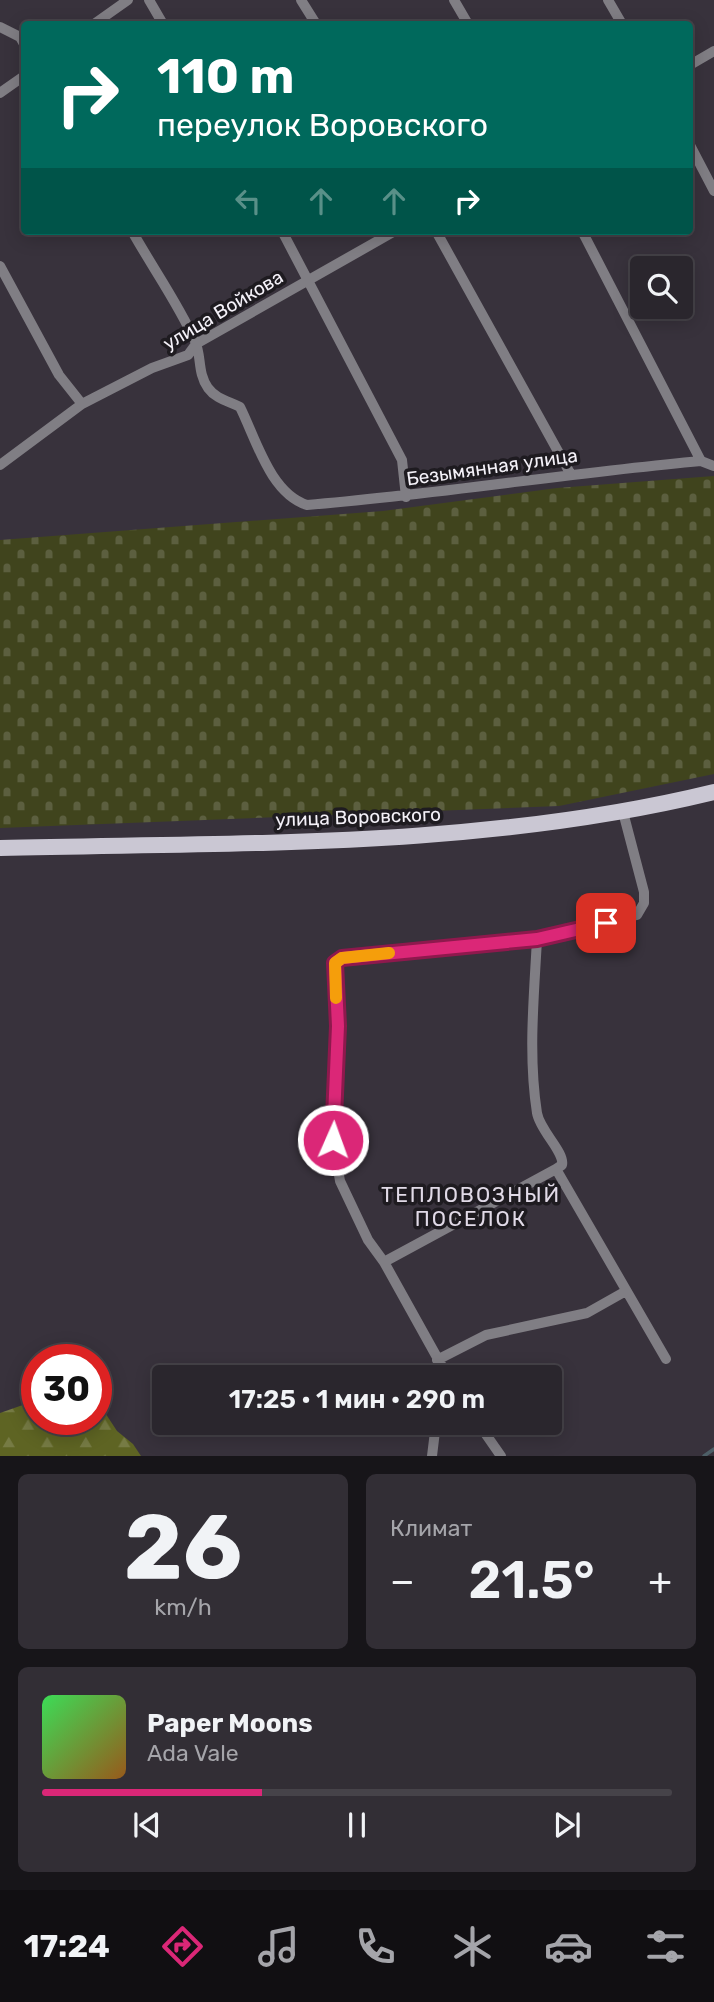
<!DOCTYPE html>
<html lang="ru">
<meta charset="utf-8">
<style>
body{margin:0;font-family:Rubik,sans-serif;background:#322e35;color:#f1f3f6;height:100vh;display:flex;flex-direction:column;font-size:26px;white-space:nowrap}
*{box-sizing:border-box;margin:0}
p{font-size:23px;color:#a5a5aa}
.icon{flex:none;width:38px;height:38px;fill:none;stroke:currentColor;stroke-width:2;stroke-linecap:round;stroke-linejoin:round}
.map{position:relative;height:1456px;overflow:hidden}
.sheet{display:flex;flex-direction:column;gap:18px;padding:18px;background:#171519;flex:1}
.sheet>*{flex:none}
.banner{position:absolute;left:21px;top:21px;width:672px;height:214px;border-radius:7px;box-shadow:0 4px 18px #0003,0 0 0 2px #464349;background:#00695c;color:#fff;overflow:hidden}
.tools{position:absolute;left:630px;top:256px;display:grid;gap:14px}
.tools a{display:grid;place-items:center;width:63px;height:63px;border-radius:7px;background:#2a262d;box-shadow:0 4px 18px #0003,0 0 0 2px #464349;font-size:35px}
.speed{position:absolute;left:21px;top:1344px;display:flex;gap:14px;font-size:35px;font-weight:700;text-align:center}
.speed>*{display:grid;place-content:center;width:91px;height:91px;border-radius:50%;background:#2a262d;box-shadow:0 4px 18px #0003,0 0 0 2px #464349;line-height:1}
.speed .limit{border:10px solid #d22;background:#fff;color:#111}
.pin{position:absolute;display:grid;place-items:center;width:60px;height:60px;color:#fff;margin:-30px;border-radius:14px;box-shadow:0 4px 10px #0006}
.me{position:absolute;width:77px;margin:-38px;rotate:2deg;stroke-linejoin:round;filter:drop-shadow(0 0 5px #0008)}
.turn{display:flex;align-items:center;gap:24px;height:147px;padding:0 21px;font-size:32px}
.turn .icon{width:91px;height:91px;stroke-width:2.5}
.turn b{display:block;font-size:49px;line-height:60px}
.lanes{display:flex;align-items:center;height:66px;padding:0 21px;background:#0003;justify-content:center;gap:35px;direction:ltr}
.lanes .off{opacity:.35}
.big{font-size:52px;font-weight:600;line-height:1.1}
.sheet .widget{flex:1;display:flex;flex-direction:column;justify-content:center;gap:10px;min-width:0;padding:0 24px;border-radius:10px;background:#322e35}
.sheet .dial{align-items:center;gap:0}
.dial b{font-size:91px;line-height:1}
.song{display:flex;align-items:center;gap:21px}
.cover{width:84px;height:84px;border-radius:10px;background:linear-gradient(135deg,hsl(130 70% 55%),hsl(30 70% 35%))}
.played{height:7px;border-radius:4px;background:linear-gradient(90deg,#db2777 35%,#464349 35%)}
.keys{display:flex;justify-content:space-around;direction:ltr}
.heat{display:flex;justify-content:space-between;align-items:center;font-size:38px;direction:ltr}
.sheet .tiles{flex:1;display:grid;gap:18px;grid-template-columns:1fr 1fr}
.widget:last-child{grid-column:span 2}
.trip{position:absolute;left:152px;top:1365px;width:410px;height:70px;border-radius:7px;background:#2a262d;box-shadow:0 4px 18px #0003,0 0 0 2px #464349;font-weight:600;line-height:70px;text-align:center}
.tab-bar{display:flex;height:112px;justify-content:space-around;align-items:center;background:#110f12;color:#a5a5aa}
.tab-bar .icon{width:49px;height:49px}
.tab-bar .on{color:#db2777}
.tab-bar b{font-size:32px;color:#f1f3f6}
.map>svg:first-child{display:block}
.forest{fill:url(#forest-firs)}
.cemetery{fill:url(#cemetery-stones)}
.lines{fill:none;stroke-linecap:round;stroke-linejoin:round}
.stream{stroke:#4d5f67;stroke-width:3.5}
.street{stroke:#807e84;stroke-width:10}
.primary{stroke:#cac7d3;stroke-width:16}
.route-casing{stroke:#8e194d;stroke-width:18}
.route{stroke:#db2777;stroke-width:12}
.slow{stroke:#f59e0b;stroke-width:12}
.labels{text-anchor:middle;dominant-baseline:central;stroke-width:7;stroke-linejoin:round;paint-order:stroke}
.street-label{font-size:19px;fill:#f4f1f8;stroke:#1e1b20}
.neighbourhood-label{font-size:21px;letter-spacing:2px;fill:#e1dae7;stroke:#1e1b20}
</style>
<div class="map">
<svg width="714" height="1456" viewBox="0 0 714 1456">
<defs>
<pattern id="forest-firs" width="22" height="20" patternUnits="userSpaceOnUse" patternTransform="scale(1.75)"><rect width="22" height="20" fill="#5e6423"/><path d="M5 1l3.5 6h-7zM16 11l3.5 6h-7z" fill="#767b44"/></pattern>
<pattern id="cemetery-stones" width="16" height="16" patternUnits="userSpaceOnUse" patternTransform="scale(1.75)"><rect width="16" height="16" fill="#40441d"/><path d="M2 7V4a2 2 0 0 1 4 0v3zM10 15v-3a2 2 0 0 1 4 0v3z" fill="#5c5f3f"/></pattern>
</defs>
<rect width="100%" height="100%" fill="#38323c"/>
<path class="forest" d="M96 1399 117 1431 133 1444 141 1456H0V1413L37 1400V1419H96Z"/>
<path class="cemetery" d="M714 476V774L559 806 0 828V540L383 511 557 488Z"/>
<g class="lines">
<path class="stream" d="M704 1456 714 1449"/>
<path class="street" d="M149 0 163 24
M301 0 316 24
M454 0 468 24
M608 0 622 24
M94 24 128 0
M0 27 20 37 24 44
M690 65 714 51
M0 93 24 76
M690 145 714 191
M132 231C152 267 178 303 195 341 202 357 197 372 208 388 216 399 228 401 240 407 256 439 270 493 307 505 439 494 569 473 701 461L714 466
M282 231 402 460 406 497
M436 231 570 473
M582 231 701 461
M0 266 59 375 82 404
M0 465 82 404 152 368 188 355 196 344 395 231
M537 939C534 997 528 1055 537 1113 540 1131 565 1152 562 1165L556 1169 666 1359
M384 1262 556 1169
M437 1360 486 1335 587 1313 626 1291
M448 1377 384 1262 368 1240 340 1181 333 1140 338 1025 335 963 342 958 537 939 637 915 644 903V892L623 812
M478 1423 501 1456
M432 1456 436 1423"/>
<path class="primary" d="M0 848C238 842 481 849 714 792"/>
</g>
<g class="lines">
<defs>
<path id="route" d="M333 1140 338 1026 335 963 342 958 537 939 606 923"/>
</defs>
<use href="#route" class="route-casing"/>
<use href="#route" class="route"/>
<path class="slow" d="M336 998 335 963 342 958 389 953"/>
</g>
<g class="labels">
<g class="street-label">
<text transform="translate(223 310) rotate(-31)">улица Войкова</text>
<text transform="translate(492 467) rotate(-8)">Безымянная улица</text>
<text transform="translate(358 817) rotate(-2)">улица Воровского</text>
</g>
<g class="neighbourhood-label">
<text x="471" y="1194">ТЕПЛОВОЗНЫЙ<tspan x="471" dy="24">ПОСЕЛОК</tspan></text>
</g>
</g>
</svg>
<div class="tools">
<a><svg class="icon" aria-label="search" viewBox="0 0 24 24"><circle cx="10" cy="10" r="6"/><path d="M15 15l6 6"/></svg></a>
</div>
<div class="speed"><div class="limit">30</div></div>
<div class="pin" style="left:606px;top:923px;background:#d93025"><svg class="icon" aria-label="arrive" viewBox="0 0 24 24"><path d="M6 21V4h12l-3 4 3 4H6"/></svg></div>
<svg class="me" style="left:333px;top:1140px" viewBox="-20 -20 40 40"><circle r="17" fill="#db2777" stroke="#fff" stroke-width="3"/><path d="M0-11L8 9 0 5-8 9z" fill="#fff"/></svg>
<div class="trip">17:25 · 1 мин · 290 m</div>
<div class="banner">
<div class="turn"><svg class="icon" aria-label="right" viewBox="0 0 24 24"><path d="M7 20v-9h11M14 6l5 5-5 5"/></svg><div><b>110 m</b>переулок Воровского</div></div>
<div class="lanes"><svg class="icon off" aria-label="left" viewBox="0 0 24 24"><path d="M17 20v-9H6M10 6l-5 5 5 5"/></svg><svg class="icon off" aria-label="ahead" viewBox="0 0 24 24"><path d="M12 20V5M6 11l6-6 6 6"/></svg><svg class="icon off" aria-label="ahead" viewBox="0 0 24 24"><path d="M12 20V5M6 11l6-6 6 6"/></svg><svg class="icon" aria-label="right" viewBox="0 0 24 24"><path d="M7 20v-9h11M14 6l5 5-5 5"/></svg></div>
</div>
</div>
<section class="sheet">
<div class="tiles">
<div class="widget dial"><b>26</b><p>km/h</p></div>
<div class="widget"><p>Климат</p>
<div class="heat"><a>−</a><b class="big">21.5°</b><a>+</a></div>
</div>
<div class="widget">
<div class="song"><i class="cover"></i><div><b>Paper Moons</b><p>Ada Vale</p></div></div>
<div class="played"></div>
<div class="keys"><svg class="icon" aria-label="previous" viewBox="0 0 24 24"><path d="M18 5L8 12l10 7zM5 5v14"/></svg><svg class="icon" aria-label="pause" viewBox="0 0 24 24"><path d="M8 5v14M16 5v14"/></svg><svg class="icon" aria-label="next" viewBox="0 0 24 24"><path d="M6 5l10 7-10 7zM19 5v14"/></svg></div>
</div>
</div>
</section>
<nav class="tab-bar">
<b>17:24</b>
<svg class="icon on" aria-label="directions" viewBox="0 0 24 24"><path d="M12 3l9 9-9 9-9-9zM9 14v-3h6M13 9l2 2-2 2"/></svg>
<svg class="icon" aria-label="music" viewBox="0 0 24 24"><path d="M9 18V5l10-2v13"/><circle cx="6" cy="18" r="3"/><circle cx="16" cy="16" r="3"/></svg>
<svg class="icon" aria-label="phone" viewBox="0 0 24 24"><path d="M5 4h4l2 5-3 2q2 4 5 5l2-3 5 2v4C11 20 4 13 5 4z"/></svg>
<svg class="icon" aria-label="climate" viewBox="0 0 24 24"><path d="M12 3v18M4 7l16 10M4 17L20 7"/></svg>
<svg class="icon" aria-label="car" viewBox="0 0 24 24"><path d="M5 17H2v-5l4-1 3-4h7l3 4 3 1v5h-3M9 17h6M6 11h13"/><circle cx="7" cy="17" r="2"/><circle cx="17" cy="17" r="2"/></svg>
<svg class="icon" aria-label="filters" viewBox="0 0 24 24"><path d="M4 7h16M4 17h16"/><circle cx="9" cy="7" r="2"/><circle cx="15" cy="17" r="2"/></svg>
</nav>
